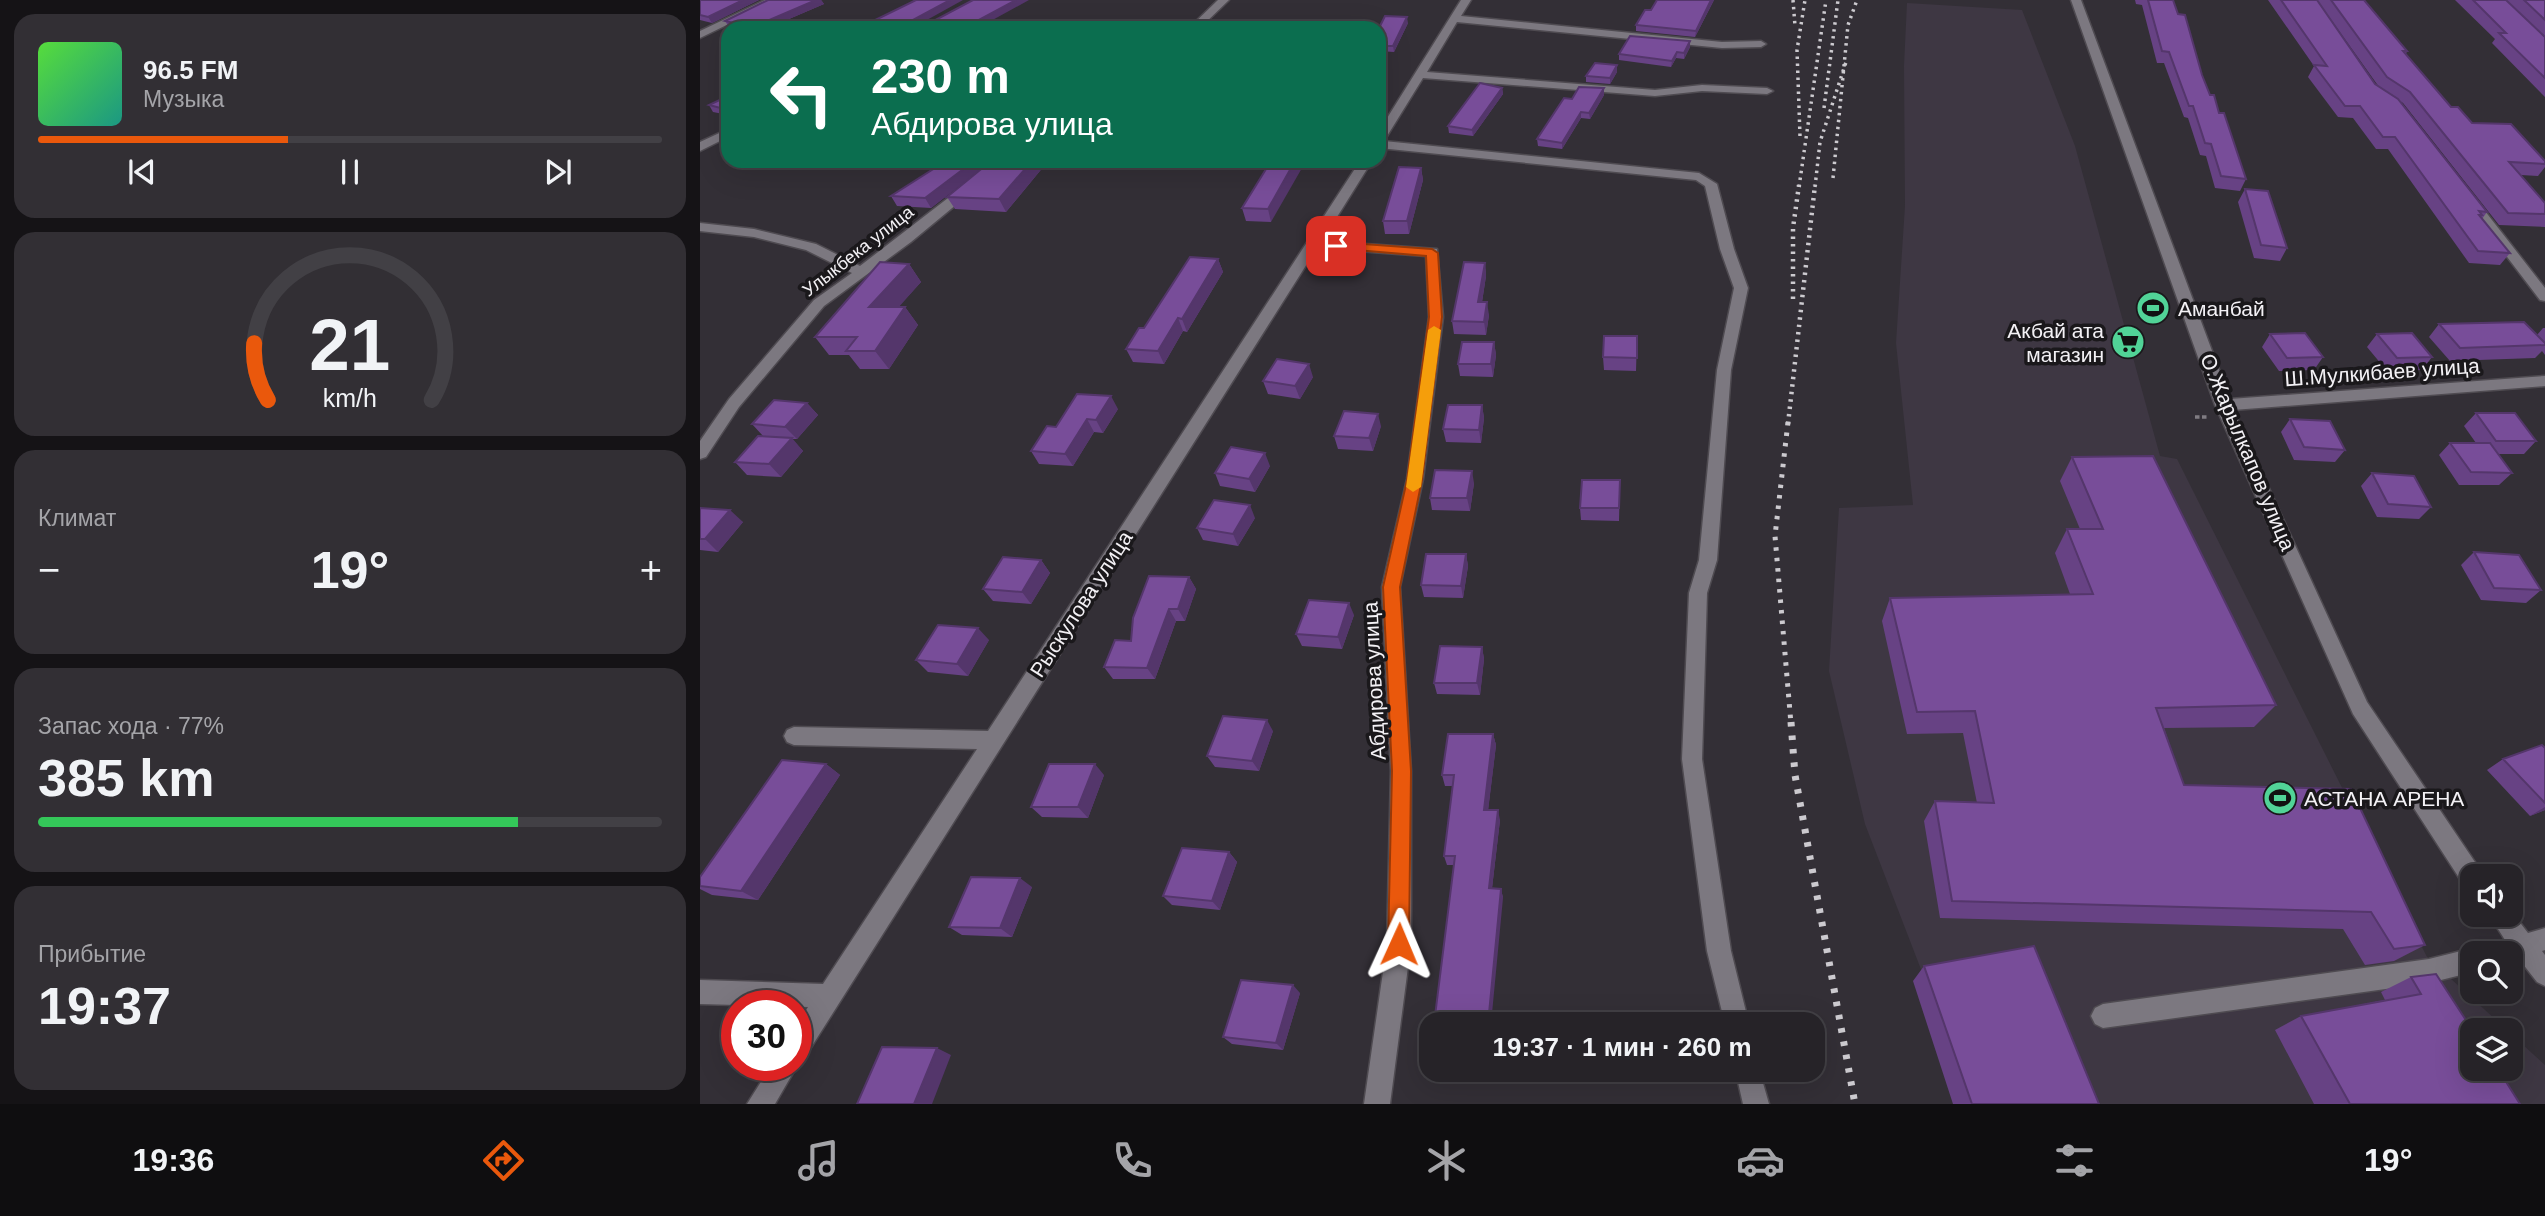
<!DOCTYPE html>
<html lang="ru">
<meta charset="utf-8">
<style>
body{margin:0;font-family:Helvetica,sans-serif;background:#322f34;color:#f1f3f6;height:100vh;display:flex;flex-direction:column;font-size:26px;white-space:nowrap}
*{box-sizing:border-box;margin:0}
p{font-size:23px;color:#a4a4a8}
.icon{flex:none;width:38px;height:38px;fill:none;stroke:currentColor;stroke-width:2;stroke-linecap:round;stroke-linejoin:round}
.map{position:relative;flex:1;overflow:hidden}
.drawer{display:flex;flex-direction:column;gap:14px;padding:14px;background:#151316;width:700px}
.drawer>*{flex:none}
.banner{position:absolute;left:21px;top:21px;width:665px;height:147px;border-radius:21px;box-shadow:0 7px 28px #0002,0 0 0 2px #424045;background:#0b6e4f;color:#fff;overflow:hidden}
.fabs{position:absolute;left:1760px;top:864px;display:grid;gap:14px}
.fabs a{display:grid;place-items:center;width:63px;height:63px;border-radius:14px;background:#262328;box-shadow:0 7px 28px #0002,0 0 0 2px #424045;font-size:35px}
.speed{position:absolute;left:21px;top:990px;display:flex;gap:14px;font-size:35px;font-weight:700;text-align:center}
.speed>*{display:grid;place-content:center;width:91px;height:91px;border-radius:50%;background:#262328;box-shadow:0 7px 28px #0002,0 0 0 2px #424045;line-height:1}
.speed .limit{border:10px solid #d22;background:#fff;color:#111}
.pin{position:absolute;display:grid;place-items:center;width:60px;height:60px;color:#fff;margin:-30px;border-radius:14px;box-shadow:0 4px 10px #0006}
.me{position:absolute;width:77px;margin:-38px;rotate:1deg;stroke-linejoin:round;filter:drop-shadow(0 0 5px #0008)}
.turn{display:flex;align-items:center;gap:24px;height:147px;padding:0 35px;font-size:32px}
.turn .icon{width:91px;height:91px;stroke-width:2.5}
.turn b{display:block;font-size:49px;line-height:60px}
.big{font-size:52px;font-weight:600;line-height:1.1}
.drawer .tile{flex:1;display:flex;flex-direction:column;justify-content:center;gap:10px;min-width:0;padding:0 24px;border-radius:21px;background:#322f34}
.drawer .dial{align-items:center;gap:0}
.dial svg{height:182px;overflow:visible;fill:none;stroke:#424045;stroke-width:7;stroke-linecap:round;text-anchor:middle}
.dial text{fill:#f1f3f6;stroke:none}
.song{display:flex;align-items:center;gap:21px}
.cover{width:84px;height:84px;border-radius:10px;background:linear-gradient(135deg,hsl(110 70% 55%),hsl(170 70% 35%))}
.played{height:7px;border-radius:4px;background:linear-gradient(90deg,#ea580c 40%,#424045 40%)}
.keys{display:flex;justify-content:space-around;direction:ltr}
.heat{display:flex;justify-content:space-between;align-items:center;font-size:38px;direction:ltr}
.charge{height:10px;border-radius:5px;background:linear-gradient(90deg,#34c759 77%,#424045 0)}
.trip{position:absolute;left:719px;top:1012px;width:406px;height:70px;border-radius:21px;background:#262328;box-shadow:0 7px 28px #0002,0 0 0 2px #424045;font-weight:600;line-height:70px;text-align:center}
.dock{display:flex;height:112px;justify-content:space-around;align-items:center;background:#0f0e10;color:#a4a4a8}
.dock .icon{width:49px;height:49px}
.dock .active{color:#ea580c}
.dock b{font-size:32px;color:#f1f3f6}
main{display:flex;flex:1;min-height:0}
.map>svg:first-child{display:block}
.built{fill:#3e3743}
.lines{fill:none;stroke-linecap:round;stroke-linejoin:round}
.minor-casing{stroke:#4f4b51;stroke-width:3}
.path{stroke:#807c82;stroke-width:3.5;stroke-dasharray:4.5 2.5;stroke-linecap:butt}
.minor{fill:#7c7880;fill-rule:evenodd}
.rail-far3{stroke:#cccacf;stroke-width:3.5;stroke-dasharray:2.5 4.5;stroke-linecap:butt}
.rail-far2{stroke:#cccacf;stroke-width:4.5;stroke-dasharray:2.5 5;stroke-linecap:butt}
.rail-far1{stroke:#cccacf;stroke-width:5;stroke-dasharray:3.5 7;stroke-linecap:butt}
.rail{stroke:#cccacf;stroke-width:7;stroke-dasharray:4.5 9;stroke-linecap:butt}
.wall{fill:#674284}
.shaded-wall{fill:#54366b}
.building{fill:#784d99;stroke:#54366b;stroke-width:2}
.route{fill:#ea580c;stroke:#983908;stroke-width:2}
.slow{fill:#f59e0b}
.labels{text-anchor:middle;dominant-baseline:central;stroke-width:7;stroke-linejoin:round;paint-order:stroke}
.far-street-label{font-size:18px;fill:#f3f1f5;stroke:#1a181b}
.poi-label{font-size:21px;fill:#f3f1f5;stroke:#1a181b;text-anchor:start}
.street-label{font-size:21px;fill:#f3f1f5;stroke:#1a181b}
</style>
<main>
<section class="drawer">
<div class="tile">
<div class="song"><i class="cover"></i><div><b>96.5 FM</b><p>Музыка</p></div></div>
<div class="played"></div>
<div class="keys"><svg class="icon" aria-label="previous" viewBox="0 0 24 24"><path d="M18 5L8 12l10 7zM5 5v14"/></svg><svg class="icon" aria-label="pause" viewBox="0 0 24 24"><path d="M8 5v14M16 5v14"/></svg><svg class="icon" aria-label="next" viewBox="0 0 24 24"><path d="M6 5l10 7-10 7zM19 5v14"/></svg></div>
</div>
<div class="tile dial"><svg viewBox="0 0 100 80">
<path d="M14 69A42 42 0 1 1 86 69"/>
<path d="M14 69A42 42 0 0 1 8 44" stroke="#ea580c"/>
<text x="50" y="56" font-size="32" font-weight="700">21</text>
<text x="50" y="72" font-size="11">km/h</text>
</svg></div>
<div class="tile"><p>Климат</p>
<div class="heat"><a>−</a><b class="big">19°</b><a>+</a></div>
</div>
<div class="tile"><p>Запас хода · 77%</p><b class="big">385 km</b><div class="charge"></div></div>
<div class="tile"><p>Прибытие</p><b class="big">19:37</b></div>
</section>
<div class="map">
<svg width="1845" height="1104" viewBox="0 0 1845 1104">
<rect width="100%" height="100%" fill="#332f36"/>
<path class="built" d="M1207 3 1322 10 1375 146 1460 456 1477 459 1727 957 1808 1031H1773V1069H1811V1034L1845 1065V1104H1265L1222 972 1165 824 1129 671 1139 508 1213 505 1196 343 1205 206 1204 66Z"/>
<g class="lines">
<defs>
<path id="minor" d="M65 0H78L0 38V31Z
M518 0H529L500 28H489Z
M761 0H771L761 16 1022 42 1061 41 1066 44 1061 47 1022 48 757 22 727 72 955 90 1002 85 1067 88 1073 91 1067 94 1002 91 955 96 723 78 684 141 999 173 1017 184 1034 249 1048 288 1031 370 1017 560 1007 593 1002 759 1031 951 1049 1024H1025L1007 951 982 759 989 593 999 560 1017 370 1034 288 1020 249 1005 186 996 180 679 148V131Z
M1371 0H1381L1530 399 1845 376V386L1533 410 1667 702 1781 871 1783 877H1773V890L1765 887 1653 714 1515 405Z
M28 129V137L0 151V142Z
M296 161H309L211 242 124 306 39 407 6 457 0 459V441L29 399 114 300 152 273 106 250 54 237 0 231V223L54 229 116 244 160 266Z
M660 161H672L622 241 737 249 743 317 723 479 700 587 711 771V944L690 1104H664L687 944 691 771 682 587 707 479 729 317 726 256 617 248 105 1057 96 1060V1026L108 1007 0 1004V980L123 984 277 749 94 745 87 742 84 736 87 730 94 727 288 731Z
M1770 196 1774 197 1845 288V301L1840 300 1766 203V197Z
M1811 911 1828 933 1845 928V950L1842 951 1845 955V986L1837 982 1819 959 1811 962V954H1788L1791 946 1805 940 1789 915H1811Z
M1773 948 1782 954H1773V972L1729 983 1403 1028 1395 1024 1391 1016 1395 1008 1403 1004 1729 959Z
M96 1063 97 1066 75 1104H47L71 1066H96Z
M1035 1069H1059L1069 1104H1043Z"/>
</defs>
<use href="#minor" class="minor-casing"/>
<path class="path" d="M1495 417H1508"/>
<use href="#minor" class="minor"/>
<path class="rail-far3" d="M1093 0 1095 26
M1124 108 1138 0
M1100 136 1097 50 1105 0
M1133 178 1148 25 1157 0
M1099 187 1126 0
M1115 187 1120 142 1146 62"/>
<path class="rail-far2" d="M1093 299V228L1099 185
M1088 424 1115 185"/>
<path class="rail-far1" d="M1088 422 1075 536 1091 724"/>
<path class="rail" d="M1091 722 1095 775 1155 1104"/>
</g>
<path class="wall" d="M0 0H59L12 23 0 20Z
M68 0H121L124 4 68 28H35L29 27 25 21Z
M1014 0 995 37 936 31V25L951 10Z
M1435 0H1473L1478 14 1510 95 1519 113 1546 179 1540 191 1515 188 1506 156 1500 155 1488 118 1484 117 1464 63H1457L1442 5 1436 4Z
M1568 0H1617L1675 84 1679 87 1617 0H1664L1707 51 1706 54 1751 107 1772 123 1845 161V167L1838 176 1821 175 1845 203V227L1799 225 1703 103 1700 101 1787 212 1782 219 1810 253 1800 265 1769 263 1688 149H1676L1653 118 1638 117 1608 77 1614 66Z
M1755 0H1845V97L1792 43 1795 39Z
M708 23 694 52 679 51V28Z
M990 41V47L984 59 976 58 971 67 919 60V54Z
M917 65V72L910 84 886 82V76Z
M802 88 803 94 773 136 749 133 748 126Z
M904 88V95L890 119 881 118 862 149 838 146 837 139 872 99Z
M28 96V115L13 112 9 105Z
M246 161H342L344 166 306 212 255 209 247 197 282 168 231 208 197 206 191 196Z
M571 161V222L546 221 542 208Z
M721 168 723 180 709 234H685L683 221Z
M1545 189 1587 248 1580 261 1554 258 1538 202Z
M518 259 523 272 487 332 483 331 464 364 433 362 426 349 444 328Z
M785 263 786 276 782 302 789 315 786 335 754 334 752 321Z
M209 264 221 282 198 307H205L218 325 189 369H160L149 355H129L115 337Z
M1739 324 1837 335 1843 328H1845V355L1842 351 1835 358 1750 361 1729 337Z
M1570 334 1623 357 1614 370 1579 371 1562 347Z
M1677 334 1732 357 1722 370 1687 371 1667 347Z
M937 336 936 371 904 370 903 357Z
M794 342 796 355 793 377 760 376 758 364Z
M613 377 600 399 568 394 563 381Z
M107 403 118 415 97 439H92L103 451 81 477 47 475 35 462 63 436 52 424Z
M782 405 784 418 781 443 746 442 743 429Z
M418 409 403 433 394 432 373 466 339 464 331 451 356 427Z
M1776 413 1836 441 1824 454H1798L1812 473 1799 485H1759L1739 455 1750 443H1776L1764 426Z
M1590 419 1645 450 1635 462 1594 460 1581 432Z
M681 426 673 451 638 449 634 436Z
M1372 457 1576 705 1554 727 1464 728 1484 785 1725 945 1694 961 1665 965 1643 929 1240 918 1224 821 1235 801 1277 803 1263 733 1207 734 1182 621 1190 598 1370 594 1355 553 1367 529H1380L1360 481Z
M570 466 555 492 520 486 515 473Z
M1672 473 1731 507 1719 519 1677 517 1661 486Z
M920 480 919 521 881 520 880 508Z
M774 483 770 511 732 510 730 498Z
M0 508 43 522 18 552 0 550Z
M555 518 538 546 503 540 497 528Z
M1774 552 1841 590 1826 603 1781 600 1761 565Z
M766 554 768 566 763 598 724 597 721 585Z
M341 560 350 573 331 604 293 601 283 589Z
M489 577 496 589 485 621H476L455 679H413L404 667 431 641Z
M654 615 642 649 602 646 596 634Z
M289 640 268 676 228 672 216 660Z
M782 647 784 659 780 695 737 694 734 683Z
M573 731 559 771 515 767 507 756Z
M793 734 796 745 788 810 800 820 792 888 801 889 803 898 754 865H747L744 856 753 786H745L742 775Z
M1845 748V810L1830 816 1787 770 1803 759Z
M126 764 140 775 58 900 12 895 0 889V877Z
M404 775 388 818 342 817 331 807Z
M529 852 537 862 520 910 472 905 463 896Z
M332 887 312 937 262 935 249 927Z
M1224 966 1399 1104H1253L1213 981Z
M1711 977 1820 1104H1614L1575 1030 1601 1016 1685 1000 1681 992Z
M600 993 583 1050 532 1044 523 1037Z"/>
<path class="shaded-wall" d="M43 0H59L12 23 8 17Z
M116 0H121L124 4 68 28 53 27Z
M250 0H263L216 26 212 24 213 20Z
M316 0H329L278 28H264Z
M1011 0H1014L995 37 996 31Z
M707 17 708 23 694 52 693 46Z
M990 41V47L984 59V53Z
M977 52 976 58 971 67 972 61Z
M917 65V72L910 84V78Z
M802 88 803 94 773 136 772 130Z
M904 88V95L890 119 889 113Z
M881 112V118L862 149V143Z
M274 161H292L231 208 225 198Z
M332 161H342L344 166 306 212 299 199Z
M595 161H606L571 222 568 209Z
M721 168 723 180 709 234 707 221Z
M518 259 523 272 487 332 482 319Z
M785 263 786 276 780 315 778 302Z
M209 264 221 282 182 326 169 307Z
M787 302 789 315 786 335 784 322Z
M205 307 218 325 189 369 175 351Z
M478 318 483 331 464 364 458 351Z
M794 342 796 355 793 377 791 364Z
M609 364 613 377 600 399 595 386Z
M411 396 418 409 403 433 396 420Z
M107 403 118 415 97 439 85 427Z
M782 405 784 418 781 443 779 430Z
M678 414 681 426 673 451 669 438Z
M387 419 394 432 373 466 365 454Z
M92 438 103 451 81 477 69 464Z
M565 453 570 466 555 492 549 479Z
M772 471 774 483 770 511 767 498Z
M550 505 555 518 538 546 533 534Z
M30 510 43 522 18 552 5 539Z
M766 554 768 566 763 598 761 586Z
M341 560 350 573 331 604 322 592Z
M489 577 496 589 485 621 478 609Z
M649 603 654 615 642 649 638 637Z
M469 609 476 621 455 679 447 668Z
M278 628 289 640 268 676 257 664Z
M782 647 784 659 780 695 777 683Z
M567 720 573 731 559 771 552 761Z
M793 734 796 745 787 820 784 810Z
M126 764 140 775 58 900 41 891Z
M395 764 404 775 388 818 378 807Z
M1845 807V810L1830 816Z
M798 810 800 820 791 897 789 888Z
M529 852 537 862 520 910 512 901Z
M320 878 332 887 312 937 300 928Z
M801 889 803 898 791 1024H788Z
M593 985 600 993 583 1050 576 1043Z
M237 1048 251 1055 232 1104H214Z"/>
<path class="building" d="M0 0H43L8 17 0 15Z
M68 0H116L53 27 25 21Z
M216 0H250L213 20 212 24H228L273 0H316L264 28H159Z
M957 0H1011L996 31 936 25 945 10H951Z
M1448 0H1473L1478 14 1485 15 1502 75 1510 95H1514L1519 113H1524L1546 179 1521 176 1511 144 1505 143 1493 106H1489L1469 52 1462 51Z
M1581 0H1617L1675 84 1698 99 1787 212 1779 211 1782 215H1779L1810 253 1778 251 1695 137H1683L1660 106H1645L1614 65 1627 66Z
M1631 0H1664L1707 51H1703L1751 107H1758L1772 123 1811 124 1845 161V164L1809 162 1845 203V214L1808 213 1710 92 1687 77Z
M1773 0H1806L1845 37V78L1799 33H1806Z
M1824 0H1845V20Z
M685 16 707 17 693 46H679V28Z
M930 36 990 41 984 53 977 52 972 61 919 54Z
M895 63 917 65 910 78 886 76Z
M780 83 802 88 772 130 748 126Z
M879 87 904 88 889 113 881 112 862 143 837 139 864 98 872 99Z
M28 96V110L9 105Z
M246 161H274L225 198 191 196Z
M291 161H332L299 199 247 197Z
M571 161H595L568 209 542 208Z
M699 167 721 168 707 221H683Z
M1545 189 1568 191 1587 248 1561 245Z
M490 257 518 259 482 319 478 318 458 351 426 349 439 328H444Z
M180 262 209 264 169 307H205L175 351H146L157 337H115Z
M764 262 785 263 778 302H787L784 322 752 321Z
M1824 322 1845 343V345L1760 348 1739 324Z
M1605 333 1623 357 1587 358 1570 334Z
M1712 333 1732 357 1697 358 1677 334Z
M904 336H937V358L903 357Z
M762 342H794L791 364H758Z
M577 359 609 364 595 386 563 381Z
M377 394 411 396 396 420 387 419 365 454 331 451 347 426 356 427Z
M74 400 107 403 85 427 52 424Z
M748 405H782L779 430 743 429Z
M644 411 678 414 669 438 634 436Z
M1776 413H1815L1836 441H1796Z
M1590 419 1630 421 1645 450 1604 447Z
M58 436 92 438 69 464 35 462Z
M1750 443H1790L1812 473 1771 472Z
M531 447 565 453 549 479 515 473Z
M1453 456 1576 705 1456 708 1484 785 1651 789 1725 945 1694 949 1671 912 1252 901 1235 801 1294 803 1275 711 1217 712 1190 598 1393 594 1367 529H1403L1372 457Z
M735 470 772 471 767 498H730Z
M1672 473 1714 476 1731 507 1688 504Z
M882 480H920L919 508H880Z
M514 500 550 505 533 534 497 528Z
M0 508 30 510 5 539H0Z
M1774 552 1819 555 1841 590 1794 588Z
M726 554H766L761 586 721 585Z
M303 557 341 560 322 592 283 589Z
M449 576 489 577 478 609H469L447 668 404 667 415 640 431 641 433 618Z
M609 600 649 603 638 637 596 634Z
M238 625 278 628 257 664 216 660Z
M740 646 782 647 777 683H734Z
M523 716 567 720 552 761 507 756Z
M748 734H793L784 810H798L789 888 801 889 788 1024H734L755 856H744L754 775H742Z
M1842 745 1845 748V803L1803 759Z
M82 760 126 764 41 891 0 886V877Z
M349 764H395L378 807H331Z
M482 848 529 852 512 901 463 896Z
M271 877 320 878 300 928 249 927Z
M1334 946 1399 1104H1272L1224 966Z
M1736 974 1773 1031V1069H1798L1820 1104H1650L1601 1016 1721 994 1711 977Z
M541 980 593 985 576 1043 523 1037Z
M182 1047 237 1048 214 1104H157Z"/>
<path class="route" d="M636 242 732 249 738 253 742 317 722 480 700 587 711 771 709 944 706 951 699 954 692 951 688 944 692 771 683 587 707 480 729 317 726 256 632 248 630 246Z"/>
<path class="slow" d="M734 326 741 330 721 487 713 492 706 487 728 330Z"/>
<defs>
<symbol id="stadium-disc" viewBox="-11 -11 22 22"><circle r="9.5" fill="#51d397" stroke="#1a181b"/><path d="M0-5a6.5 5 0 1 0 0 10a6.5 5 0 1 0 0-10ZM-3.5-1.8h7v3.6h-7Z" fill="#111"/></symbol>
<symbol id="supermarket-disc" viewBox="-11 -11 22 22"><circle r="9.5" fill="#51d397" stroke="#1a181b"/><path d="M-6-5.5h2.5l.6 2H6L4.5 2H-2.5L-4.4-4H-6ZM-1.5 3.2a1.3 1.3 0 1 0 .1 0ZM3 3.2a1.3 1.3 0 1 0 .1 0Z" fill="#111"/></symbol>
</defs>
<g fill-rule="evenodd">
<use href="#stadium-disc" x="1434" y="289" width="38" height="38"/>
<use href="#supermarket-disc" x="1409" y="323" width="38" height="38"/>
<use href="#stadium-disc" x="1561" y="779" width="38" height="38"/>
</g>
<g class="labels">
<g class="far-street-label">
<text transform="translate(158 251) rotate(-38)">Улыкбека улица</text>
</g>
<g class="poi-label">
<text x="1478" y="308">Аманбай</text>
<text x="1404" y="330" text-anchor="end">Акбай ата<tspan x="1404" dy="24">магазин</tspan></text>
<text x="1604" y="798">АСТАНА АРЕНА</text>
</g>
<g class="street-label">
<text transform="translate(1682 372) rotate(-4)">Ш.Мулкибаев улица</text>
<text transform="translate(1548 452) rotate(67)">О.Жарылкапов улица</text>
<text transform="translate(381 604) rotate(-57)">Рыскулова улица</text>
<text transform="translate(674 681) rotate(-93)">Абдирова улица</text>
</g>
</g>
</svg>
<div class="fabs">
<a><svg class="icon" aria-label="sound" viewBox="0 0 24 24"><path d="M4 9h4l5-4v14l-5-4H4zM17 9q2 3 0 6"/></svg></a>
<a><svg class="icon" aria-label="search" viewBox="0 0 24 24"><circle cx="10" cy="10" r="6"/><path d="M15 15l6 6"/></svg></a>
<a><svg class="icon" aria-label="layers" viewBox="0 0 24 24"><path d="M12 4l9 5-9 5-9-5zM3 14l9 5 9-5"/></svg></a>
</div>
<div class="speed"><div class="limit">30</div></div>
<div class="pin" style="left:636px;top:246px;background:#d93025"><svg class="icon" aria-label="arrive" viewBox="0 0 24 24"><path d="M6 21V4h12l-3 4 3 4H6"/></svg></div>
<svg class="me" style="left:699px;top:944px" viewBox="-20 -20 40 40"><path d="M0-17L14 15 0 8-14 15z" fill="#ea580c" stroke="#fff" stroke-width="4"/></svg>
<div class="trip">19:37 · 1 мин · 260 m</div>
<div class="banner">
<div class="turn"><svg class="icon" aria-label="left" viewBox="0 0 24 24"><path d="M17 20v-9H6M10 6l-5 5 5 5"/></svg><div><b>230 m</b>Абдирова улица</div></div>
</div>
</div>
</main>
<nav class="dock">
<b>19:36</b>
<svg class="icon active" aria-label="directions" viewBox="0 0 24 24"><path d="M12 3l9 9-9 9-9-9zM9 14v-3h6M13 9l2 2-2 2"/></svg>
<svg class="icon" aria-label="music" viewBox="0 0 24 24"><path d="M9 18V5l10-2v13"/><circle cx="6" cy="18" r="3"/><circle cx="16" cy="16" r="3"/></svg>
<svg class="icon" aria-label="phone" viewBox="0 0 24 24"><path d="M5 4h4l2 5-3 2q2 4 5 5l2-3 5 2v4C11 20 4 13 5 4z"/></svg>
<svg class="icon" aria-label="climate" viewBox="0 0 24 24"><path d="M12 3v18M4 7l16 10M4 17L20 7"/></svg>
<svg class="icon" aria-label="car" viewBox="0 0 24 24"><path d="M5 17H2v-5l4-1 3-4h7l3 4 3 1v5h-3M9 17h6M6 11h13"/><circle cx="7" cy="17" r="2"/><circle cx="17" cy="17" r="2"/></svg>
<svg class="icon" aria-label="filters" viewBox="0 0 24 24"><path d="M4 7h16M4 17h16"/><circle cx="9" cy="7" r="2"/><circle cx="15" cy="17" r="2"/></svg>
<b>19°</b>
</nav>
